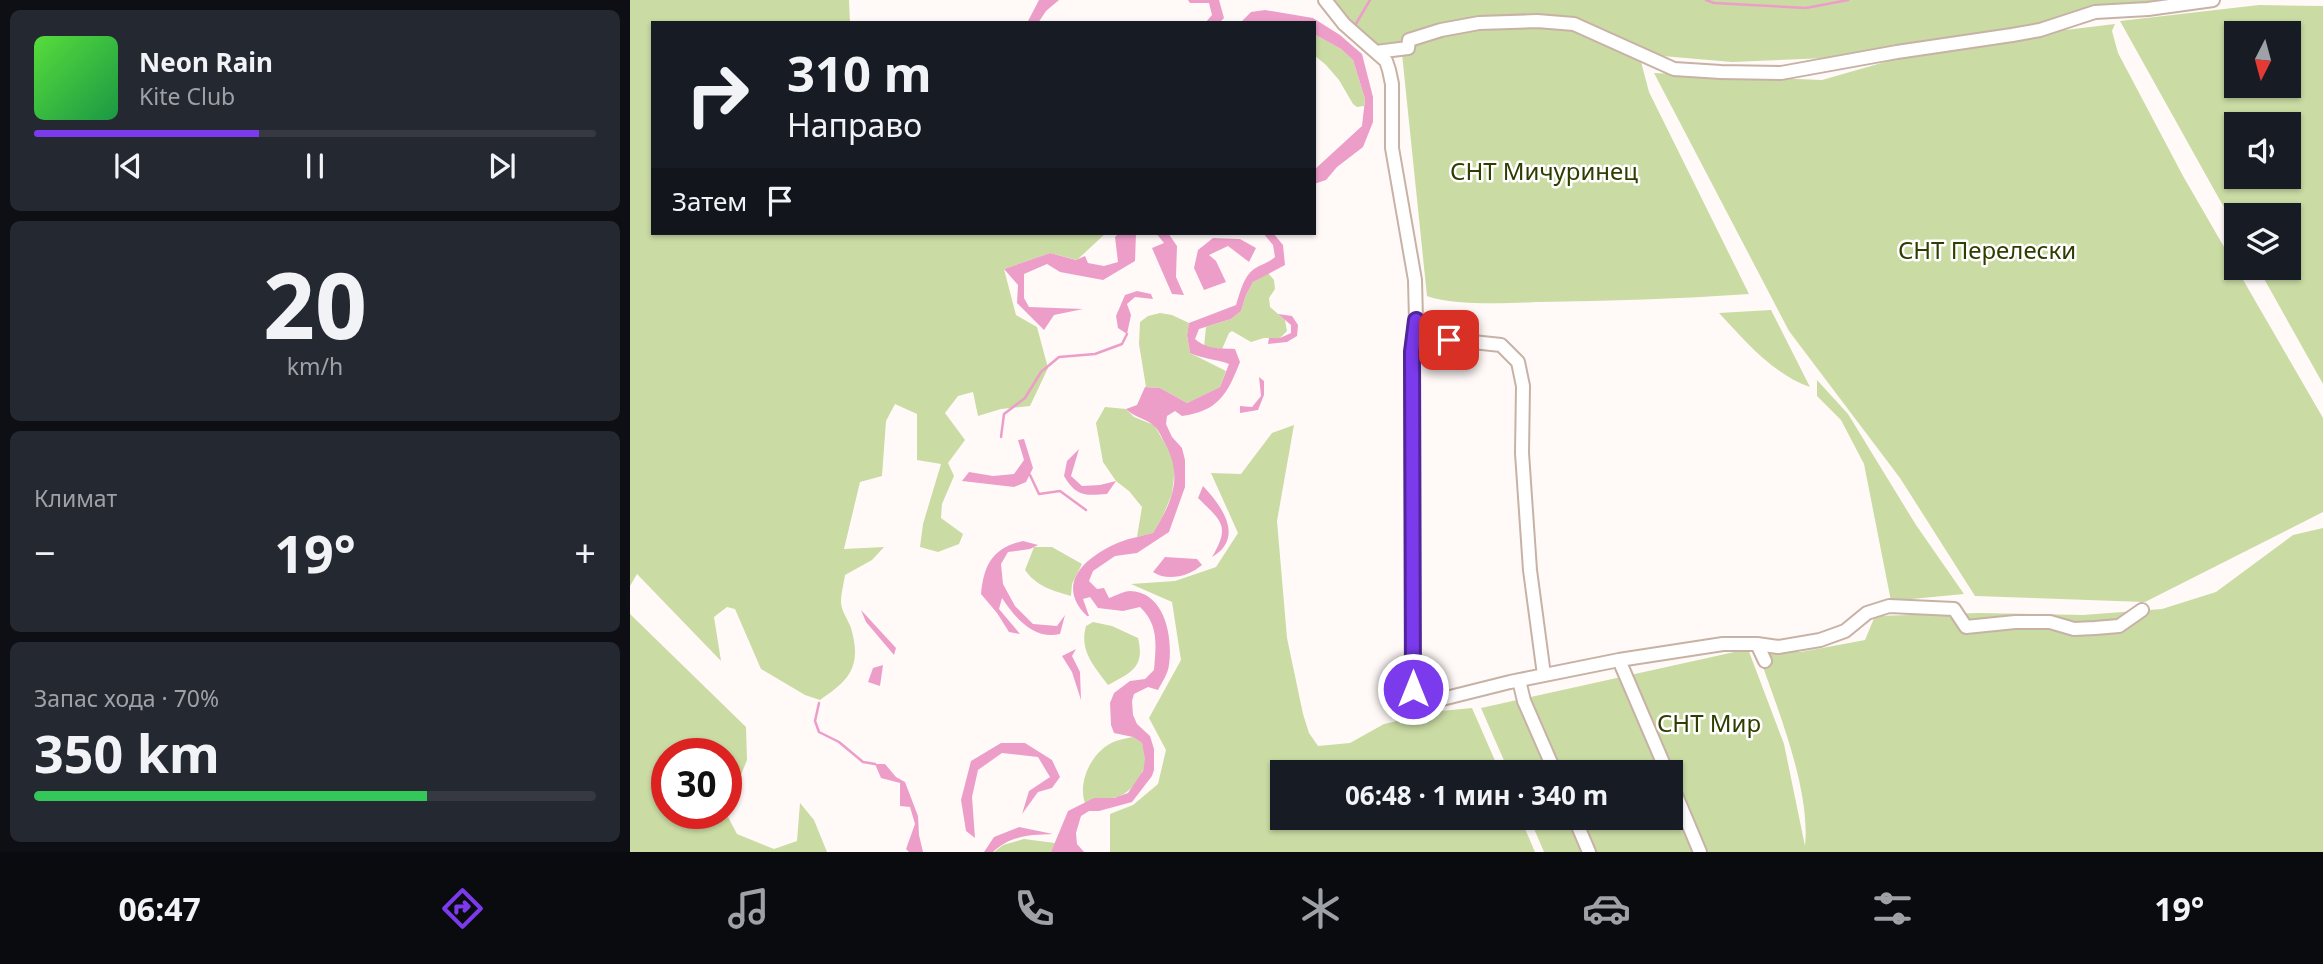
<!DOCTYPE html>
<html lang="ru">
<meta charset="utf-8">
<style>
body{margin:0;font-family:"Noto Sans",sans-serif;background:#242831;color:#f1f3f6;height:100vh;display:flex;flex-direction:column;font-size:26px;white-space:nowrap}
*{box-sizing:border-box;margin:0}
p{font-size:23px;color:#9ea1a6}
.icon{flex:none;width:38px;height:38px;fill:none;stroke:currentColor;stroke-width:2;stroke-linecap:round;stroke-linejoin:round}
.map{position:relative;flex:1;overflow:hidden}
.sheet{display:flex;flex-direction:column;gap:10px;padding:10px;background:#0d0f14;width:630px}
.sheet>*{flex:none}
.banner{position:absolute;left:21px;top:21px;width:665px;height:214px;border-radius:0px;box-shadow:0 2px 5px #0004;background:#171b24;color:#f1f3f6;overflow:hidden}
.needle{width:46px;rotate:186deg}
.controls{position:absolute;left:1594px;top:21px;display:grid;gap:14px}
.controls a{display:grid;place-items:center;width:77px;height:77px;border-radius:0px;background:#171b24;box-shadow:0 2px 5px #0004;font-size:35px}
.speed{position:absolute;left:21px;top:738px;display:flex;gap:14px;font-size:35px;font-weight:700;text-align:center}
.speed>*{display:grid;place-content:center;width:91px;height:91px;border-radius:50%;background:#171b24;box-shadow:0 2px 5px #0004;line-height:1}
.speed .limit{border:10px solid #d22;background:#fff;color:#111}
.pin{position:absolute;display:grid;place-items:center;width:60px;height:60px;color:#fff;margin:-30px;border-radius:14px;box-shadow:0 4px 10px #0006}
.me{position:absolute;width:77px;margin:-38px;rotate:0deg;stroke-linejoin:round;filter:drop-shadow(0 0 5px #0008)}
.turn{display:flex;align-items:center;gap:24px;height:147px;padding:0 21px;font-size:32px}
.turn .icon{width:91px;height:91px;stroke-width:2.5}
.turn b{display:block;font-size:49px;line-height:60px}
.then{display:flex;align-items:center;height:66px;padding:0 21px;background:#0003;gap:14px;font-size:26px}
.big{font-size:52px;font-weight:700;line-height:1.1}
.sheet .card{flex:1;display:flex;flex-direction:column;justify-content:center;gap:10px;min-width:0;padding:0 24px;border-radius:10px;background:#242831}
.sheet .dial{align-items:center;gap:0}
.dial b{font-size:91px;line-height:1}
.song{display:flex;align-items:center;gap:21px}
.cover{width:84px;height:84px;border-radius:10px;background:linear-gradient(135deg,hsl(110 70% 55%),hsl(140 70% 35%))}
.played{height:7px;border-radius:4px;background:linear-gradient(90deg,#7c3aed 40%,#363941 40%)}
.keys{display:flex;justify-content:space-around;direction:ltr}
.heat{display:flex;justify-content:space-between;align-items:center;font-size:38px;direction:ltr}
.charge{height:10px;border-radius:5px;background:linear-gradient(90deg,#34c759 70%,#363941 0)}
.trip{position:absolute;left:640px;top:760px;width:413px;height:70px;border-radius:0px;background:#171b24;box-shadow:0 2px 5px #0004;font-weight:700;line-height:70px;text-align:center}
.tabs{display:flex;height:112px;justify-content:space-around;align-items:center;background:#090b0e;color:#9ea1a6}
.tabs .icon{width:49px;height:49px}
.tabs .active{color:#7c3aed}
.tabs b{font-size:32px;color:#f1f3f6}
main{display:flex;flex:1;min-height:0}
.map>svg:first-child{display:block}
.green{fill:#cadba4;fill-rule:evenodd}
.water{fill:#ec9ec9}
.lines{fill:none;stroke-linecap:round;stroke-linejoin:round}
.stream{stroke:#ec9ec9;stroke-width:2.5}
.minor-casing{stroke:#c8b2a5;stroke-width:16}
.minor{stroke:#fff;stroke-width:12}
.route-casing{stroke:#51269a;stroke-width:18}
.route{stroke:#7c3aed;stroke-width:12}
.labels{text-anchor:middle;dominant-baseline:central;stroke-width:5;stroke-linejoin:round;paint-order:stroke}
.park-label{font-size:24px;fill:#303d00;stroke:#fff}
</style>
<main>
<section class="sheet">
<div class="card">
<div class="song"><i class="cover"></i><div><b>Neon Rain</b><p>Kite Club</p></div></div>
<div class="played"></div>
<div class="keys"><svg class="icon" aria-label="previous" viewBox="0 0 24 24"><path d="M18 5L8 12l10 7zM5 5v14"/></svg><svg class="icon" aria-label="pause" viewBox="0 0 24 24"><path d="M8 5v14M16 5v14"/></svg><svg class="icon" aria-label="next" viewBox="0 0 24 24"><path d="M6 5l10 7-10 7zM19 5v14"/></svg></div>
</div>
<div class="card dial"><b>20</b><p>km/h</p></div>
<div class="card"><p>Климат</p>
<div class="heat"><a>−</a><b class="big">19°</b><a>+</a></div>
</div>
<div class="card"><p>Запас хода · 70%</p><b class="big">350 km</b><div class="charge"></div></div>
</section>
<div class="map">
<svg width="1693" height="852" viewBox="0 0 1693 852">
<rect width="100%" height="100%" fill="#fffaf8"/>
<path class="green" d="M0 0H219L220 23H23V233H476L447 260 420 253 374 269 386 315 407 327 418 368 400 406 371 409 348 416 343 392 328 396 315 413 335 440 318 463 324 476 312 504 311 518 333 534 329 544 308 552 290 547 293 524 311 464 287 460V414L265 404 256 421 252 476 230 482 214 549 254 547 242 560 215 575C214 583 211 593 211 602 211 611 218 619 221 628 232 666 220 680 190 700L175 695 131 669 105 609 97 607 84 617 91 661 7 574 0 586Z
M704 0H1534V2L1385 32 1223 57 1102 62 1009 54 1019 92 1119 294C1049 299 979 301 909 302 879 303 823 306 797 296L772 54 736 47Z
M1629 5 1693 6V384L1628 268H1659V215H1606V229L1490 21ZM1606 33H1659V86H1606ZM1606 124H1659V177H1606Z
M1485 24 1482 31 1488 53 1553 176 1693 418V512L1515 602 1345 596 1270 478 1159 331 1024 73 1192 80 1318 44Z
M684 34 711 49 723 60 735 99 734 106 727 107 723 104 709 80 696 65 684 55Z
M638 273 644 280 645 289 639 298 640 307 655 320 657 331 650 338H634L621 342 602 331 599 333 592 349 574 347 576 327 601 319 611 311 616 295 623 282Z
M1141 310 1180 387C1143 374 1116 342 1089 313Z
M530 313 542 315 559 323 557 335 560 353 596 371 590 387 557 403 530 388 516 387 509 344 510 322 518 316Z
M1187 380 1218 414 1286 525 1334 594 1261 601 1234 464 1211 420 1187 396Z
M475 407 496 409 504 417 524 425 541 454 545 468 542 494 532 518 523 533 507 537 512 507 499 491 486 481 473 462 466 423Z
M664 425 647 521 657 638 673 714 679 733 688 746 720 743 754 724 811 711 842 708 870 772H653V817H890L905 852H480V814L503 805 528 784 536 750 519 718 551 660 542 602 501 584 545 581 586 567 608 533 581 473 611 474 642 433Z
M1693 528V852H914L899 817H1041V772H879L851 708 1118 649 1154 744 1175 846C1181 789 1146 705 1127 650L1171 652 1235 640 1245 616 1350 613 1453 615 1532 609 1586 592 1663 535Z
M404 547H422L452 564 442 584 441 596C423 591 406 586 395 570Z
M0 614 116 727 117 760 96 812V754H37V814L96 813 107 834 144 849 167 841 170 803 184 820 197 852H0Z
M463 622 482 626 508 638C515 667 502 672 478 685 464 666 449 651 456 626Z
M503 737 512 743C513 748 515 754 515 759 515 775 501 793 487 797 476 800 466 798 455 803 447 781 463 749 486 741 491 739 498 738 503 737Z
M394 839 425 843 421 852H364L373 845Z"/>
<path class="water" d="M409 0H429L416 11 408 23H397Z
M558 0H589L594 18 589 23H575L582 15 579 3H560Z
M635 10 683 18 710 35 732 54 743 97V122L733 147 707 167 696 180 684 184V170L732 126 735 99 723 60 711 49 684 34V23H610L621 12Z
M489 233H506L505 261 473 280 430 272 417 264 394 274V298L399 307 453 309 424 315 414 330 387 303 388 285 374 269 420 253 446 260 455 256 458 263 474 266 488 262 485 237Z
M526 233H538L547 246 546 277 554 295 542 294 522 248 534 243Z
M633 233H643L653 245 655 265 623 282 616 295 611 311 601 319 569 329 565 339C578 350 589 348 605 349L610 362C597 395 588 411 552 416L545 411 537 416 536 424 542 437 552 448 555 460V487L539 532 507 553 485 556 463 571 459 581 467 589 474 588 479 598C485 596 494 591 500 591 535 592 543 637 539 665 538 674 532 682 528 690L518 687 504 694 502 701 503 715 507 724 520 736 524 749V770L522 776 502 802 469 811H459L451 816 446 833 447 844 454 852H421L438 811 464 798H484L498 793 513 771 515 759 512 743 503 737 484 733 481 725 480 703 484 693 500 681 515 679 524 670C526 645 529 625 510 607L493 611 468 608 460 597 453 599 459 616H457C423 583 458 555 490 542 500 538 512 536 523 533 543 501 554 475 533 440 531 436 528 429 524 426 518 419 505 418 496 409L507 405 515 387 530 388 557 403 590 387 599 364C586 359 573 359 560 353L557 335 559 323 606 305C610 293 613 277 624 269 631 264 639 263 645 257L643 245Z
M583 238 610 239 626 248 619 262 598 246 579 255 586 261 596 282 574 290 564 268 568 250Z
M507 291 521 294 523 299 505 297 497 304 501 315 497 334 488 328 486 316 495 295Z
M648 314 662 316 668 325 667 336 657 342 638 344 639 338H650L661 333V325Z
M629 377 634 381V395L628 410 610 413V406L622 407 631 396Z
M394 439 403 468 396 482 384 487 332 481 339 472 363 476 384 474 394 460 388 440Z
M449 449 441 476 452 486 470 485 486 481 477 494C454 496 446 496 434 476L437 461Z
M573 486C592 506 615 538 582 557 601 525 591 521 568 498Z
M393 541 408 545 400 549 378 552 371 564 373 584 385 606 403 624 427 626 435 615 430 634C404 640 385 618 372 598L369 609 390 634 379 632 367 613 351 594C354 565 362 548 393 541Z
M535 557 567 559 572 565C559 576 538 582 523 572Z
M231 610 266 648 264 655 236 622Z
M446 649 442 656 450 672 451 700 442 672 432 656Z
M253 665 250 686 238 682 243 668Z
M371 743H395L422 760 430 777 422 788 408 792 392 814 399 791 420 777 408 757 372 753 348 770 342 797 345 838 336 831 331 800 341 761Z
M245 764H255L266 777 275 782 288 816 289 835 293 852H279L276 849 285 824 280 807 270 806V783L251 778Z
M389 827 423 834C400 835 381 835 363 852H354L364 837Z"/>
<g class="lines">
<path class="stream" d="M1076 0 1084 3 1176 8 1218 0
M724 27 740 0
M371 437 374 414 395 398 411 372 429 357 465 354 492 344 497 334
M400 475 409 494 430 491 456 510
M189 703 185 721 189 732 209 742 233 762 245 764"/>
<defs>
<path id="minor" d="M695 0 714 24 756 61 759 70 762 84V148L785 280 786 320 781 352 783 689 792 697 804 701 880 682 989 660 1093 644H1127L1148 647 1190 640 1215 631 1237 613 1259 606 1324 609 1336 627 1385 622H1420L1444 629 1465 628 1489 626 1512 610
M746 52 778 48 779 40 811 30 849 23 907 21 944 24 1044 69 1091 72 1151 73 1267 52 1382 35 1410 30 1465 12 1518 9 1583 0
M786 320 795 333 805 338 871 345 888 362 893 386 892 453 900 570 914 675
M1127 644 1135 661
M989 660 1037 772
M889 680 894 701 925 772
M1041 783 1070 852
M944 817 959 852"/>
</defs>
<use href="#minor" class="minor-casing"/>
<use href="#minor" class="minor"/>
</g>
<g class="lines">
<defs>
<path id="route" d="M783 689 782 352 786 320C793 335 804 338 819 340"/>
</defs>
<use href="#route" class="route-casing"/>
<use href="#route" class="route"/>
</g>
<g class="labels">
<g class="park-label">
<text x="914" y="170">СНТ Мичуринец</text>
<text x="1357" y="249">СНТ Перелески</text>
<text x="1079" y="722">СНТ Мир</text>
</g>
</g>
</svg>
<div class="controls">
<a><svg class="needle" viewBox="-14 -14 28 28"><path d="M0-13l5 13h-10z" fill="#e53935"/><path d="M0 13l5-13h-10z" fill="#9ea1a6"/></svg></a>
<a><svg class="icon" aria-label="sound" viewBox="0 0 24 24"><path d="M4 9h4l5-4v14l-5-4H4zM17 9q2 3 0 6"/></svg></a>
<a><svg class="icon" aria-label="layers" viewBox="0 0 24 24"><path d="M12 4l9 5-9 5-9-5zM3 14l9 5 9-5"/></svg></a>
</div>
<div class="speed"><div class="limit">30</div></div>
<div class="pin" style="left:819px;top:340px;background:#d93025"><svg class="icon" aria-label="arrive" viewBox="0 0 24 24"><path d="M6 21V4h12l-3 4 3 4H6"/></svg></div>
<svg class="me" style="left:783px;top:689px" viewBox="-20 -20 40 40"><circle r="17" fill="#7c3aed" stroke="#fff" stroke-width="3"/><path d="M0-11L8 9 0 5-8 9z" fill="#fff"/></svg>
<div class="trip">06:48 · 1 мин · 340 m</div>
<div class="banner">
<div class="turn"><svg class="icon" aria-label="right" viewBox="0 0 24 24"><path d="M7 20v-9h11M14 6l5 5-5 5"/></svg><div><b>310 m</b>Направо</div></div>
<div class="then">Затем<svg class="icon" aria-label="arrive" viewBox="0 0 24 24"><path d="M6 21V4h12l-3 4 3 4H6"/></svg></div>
</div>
</div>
</main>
<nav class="tabs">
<b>06:47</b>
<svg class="icon active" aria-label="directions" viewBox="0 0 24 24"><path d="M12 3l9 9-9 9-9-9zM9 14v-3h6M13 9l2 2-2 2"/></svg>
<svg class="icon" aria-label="music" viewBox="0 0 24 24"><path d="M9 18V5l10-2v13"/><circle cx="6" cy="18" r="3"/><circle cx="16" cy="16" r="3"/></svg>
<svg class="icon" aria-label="phone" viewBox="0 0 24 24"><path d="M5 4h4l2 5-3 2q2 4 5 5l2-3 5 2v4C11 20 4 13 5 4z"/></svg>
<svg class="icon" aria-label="climate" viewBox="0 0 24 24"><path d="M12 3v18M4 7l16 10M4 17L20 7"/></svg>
<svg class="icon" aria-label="car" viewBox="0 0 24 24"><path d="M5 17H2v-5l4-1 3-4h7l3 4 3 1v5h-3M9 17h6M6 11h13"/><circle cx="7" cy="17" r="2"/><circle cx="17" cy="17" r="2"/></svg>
<svg class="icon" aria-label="filters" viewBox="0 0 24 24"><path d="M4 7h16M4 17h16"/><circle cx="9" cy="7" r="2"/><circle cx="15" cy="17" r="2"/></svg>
<b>19°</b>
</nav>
